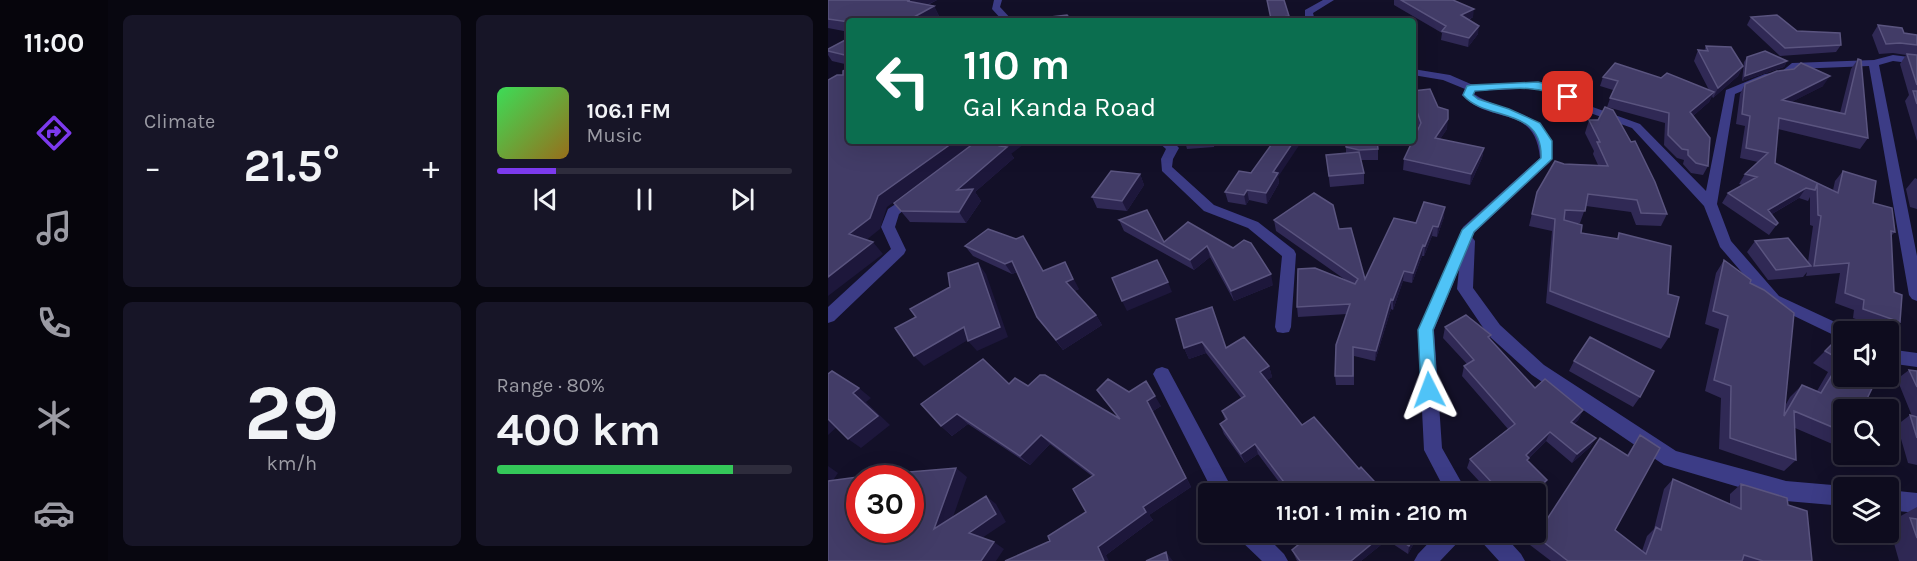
<!DOCTYPE html>
<meta charset="utf-8">
<style>
body{margin:0;font-family:Karla,sans-serif;background:#171527;color:#f1f3f6;height:100vh;display:flex;flex-direction:column;font-size:22px;white-space:nowrap}
*{box-sizing:border-box;margin:0}
p{font-size:20px;color:#9b9ba4}
.icon{flex:none;width:33px;height:33px;fill:none;stroke:currentColor;stroke-width:2;stroke-linecap:round;stroke-linejoin:round}
.map{position:relative;flex:1;overflow:hidden}
.side{display:flex;flex-direction:column;gap:15px;padding:15px;background:#080710;width:720px}
.side>*{flex:none}
.hud{position:absolute;left:18px;top:18px;width:570px;height:126px;border-radius:6px;box-shadow:0 6px 24px #0002,0 0 0 2px #2e2c3c;background:#0b6e4f;color:#fff;overflow:hidden}
.fabs{position:absolute;left:1005px;top:321px;display:grid;gap:12px}
.fabs a{display:grid;place-items:center;width:66px;height:66px;border-radius:6px;background:#0e0c1e;box-shadow:0 6px 24px #0002,0 0 0 2px #2e2c3c;font-size:30px}
.speed{position:absolute;left:18px;top:465px;display:flex;gap:12px;font-size:30px;font-weight:700;text-align:center}
.speed>*{display:grid;place-content:center;width:78px;height:78px;border-radius:50%;background:#0e0c1e;box-shadow:0 6px 24px #0002,0 0 0 2px #2e2c3c;line-height:1}
.speed .limit{border:9px solid #d22;background:#fff;color:#111}
.pin{position:absolute;display:grid;place-items:center;width:51px;height:51px;color:#fff;margin:-26px;border-radius:12px;box-shadow:0 3px 9px #0006}
.me{position:absolute;width:66px;margin:-33px;rotate:357deg;stroke-linejoin:round;filter:drop-shadow(0 0 4px #0008)}
.turn{display:flex;align-items:center;gap:21px;height:126px;padding:0 18px;font-size:27px}
.turn .icon{width:78px;height:78px;stroke-width:2.5}
.turn b{display:block;font-size:42px;line-height:51px}
.big{font-size:45px;font-weight:700;line-height:1.1}
.side .widget{flex:1;display:flex;flex-direction:column;justify-content:center;gap:9px;min-width:0;padding:0 21px;border-radius:9px;background:#171527}
.side .dial{align-items:center;gap:0}
.dial b{font-size:78px;line-height:1}
.song{display:flex;align-items:center;gap:18px}
.cover{width:72px;height:72px;border-radius:9px;background:linear-gradient(135deg,hsl(130 70% 55%),hsl(40 70% 35%))}
.played{height:6px;border-radius:3px;background:linear-gradient(90deg,#7c3aed 20%,#2e2c3c 20%)}
.keys{display:flex;justify-content:space-around;direction:ltr}
.heat{display:flex;justify-content:space-between;align-items:center;font-size:33px;direction:ltr}
.charge{height:9px;border-radius:4px;background:linear-gradient(90deg,#34c759 80%,#2e2c3c 0)}
.side .tiles{flex:1;display:grid;gap:15px;grid-template-columns:repeat(2,1fr)}
.trip{position:absolute;left:370px;top:483px;width:348px;height:60px;border-radius:6px;background:#0e0c1e;box-shadow:0 6px 24px #0002,0 0 0 2px #2e2c3c;font-weight:700;line-height:60px;text-align:center}
main{display:flex;flex:1;min-height:0}
.tabs{display:flex;flex-direction:column;width:108px;justify-content:space-around;align-items:center;background:#06050c;color:#9b9ba4}
.tabs .icon{width:42px;height:42px}
.tabs .selected{color:#7c3aed}
.tabs b{font-size:27px;color:#f1f3f6}
.map>svg:first-child{display:block}
.lines{fill:none;stroke-linecap:round;stroke-linejoin:round}
.minor{fill:#3c3c86;fill-rule:evenodd}
.wall{fill:#302955}
.shaded-wall{fill:#1d173b}
.building{fill:#423c67;stroke:#5a547f;stroke-width:1.5;fill-rule:evenodd}
.route{fill:#4fc3f7;stroke:#337fa1;stroke-width:1.5}
</style>
<main>
<nav class="tabs">
<b>11:00</b>
<svg class="icon selected" aria-label="directions" viewBox="0 0 24 24"><path d="M12 3l9 9-9 9-9-9zM9 14v-3h6M13 9l2 2-2 2"/></svg>
<svg class="icon" aria-label="music" viewBox="0 0 24 24"><path d="M9 18V5l10-2v13"/><circle cx="6" cy="18" r="3"/><circle cx="16" cy="16" r="3"/></svg>
<svg class="icon" aria-label="phone" viewBox="0 0 24 24"><path d="M5 4h4l2 5-3 2q2 4 5 5l2-3 5 2v4C11 20 4 13 5 4z"/></svg>
<svg class="icon" aria-label="climate" viewBox="0 0 24 24"><path d="M12 3v18M4 7l16 10M4 17L20 7"/></svg>
<svg class="icon" aria-label="car" viewBox="0 0 24 24"><path d="M5 17H2v-5l4-1 3-4h7l3 4 3 1v5h-3M9 17h6M6 11h13"/><circle cx="7" cy="17" r="2"/><circle cx="17" cy="17" r="2"/></svg>
</nav>
<section class="side">
<div class="tiles">
<div class="widget"><p>Climate</p>
<div class="heat"><a>−</a><b class="big">21.5°</b><a>+</a></div>
</div>
<div class="widget">
<div class="song"><i class="cover"></i><div><b>106.1 FM</b><p>Music</p></div></div>
<div class="played"></div>
<div class="keys"><svg class="icon" aria-label="previous" viewBox="0 0 24 24"><path d="M18 5L8 12l10 7zM5 5v14"/></svg><svg class="icon" aria-label="pause" viewBox="0 0 24 24"><path d="M8 5v14M16 5v14"/></svg><svg class="icon" aria-label="next" viewBox="0 0 24 24"><path d="M6 5l10 7-10 7zM19 5v14"/></svg></div>
</div>
<div class="widget dial"><b>29</b><p>km/h</p></div>
<div class="widget"><p>Range · 80%</p><b class="big">400 km</b><div class="charge"></div></div>
</div>
</section>
<div class="map">
<svg width="1089" height="561" viewBox="0 0 1089 561">
<rect width="100%" height="100%" fill="#131028"/>
<g class="lines">
<path class="minor" d="M166 0H174L172 7 185 21H175L164 9Z
M495 0H506L485 13 487 21H477V10Z
M1065 55 1089 58V64L1065 61 1051 65 1089 256V301L1084 299 1081 295 1041 66 967 69 960 77 943 79 907 94 889 204 903 241 951 296 1022 329 1023 332H1016V340L941 304 892 247 876 206 804 128 751 109 722 91 710 88 647 91 646 94C671 112 719 110 723 148 724 154 724 157 722 162L646 233 644 237 647 241 645 288 672 325 716 365 848 451 958 481 1016 486 1019 488H1016V506L958 501 836 465 704 375 660 335 629 289 631 269 606 330 614 448 640 494H619L596 450 590 330 635 227 712 158C707 103 663 126 634 95L637 89 615 80 585 75V69L622 75 645 85 710 82 730 87 759 105 812 124 878 191 898 90 937 74 953 72 964 63 1046 60Z
M329 141C338 141 345 140 351 148L345 159 344 167 386 205 430 222 466 250 468 254 463 327 461 332 455 333 449 332 447 327 454 256 420 228 376 211 334 171 333 159 338 149Z
M86 192 93 196 71 214 67 227 78 250 76 254 6 321 0 323V307L63 249 53 227 60 209Z
M1060 349 1089 353V367L1060 363Z
M334 367 340 369 407 494H386L325 374 328 369Z
M1060 490 1089 493V513L1060 510Z
M408 532H434L456 554 460 561H434L411 539Z
M611 532H636L633 539 612 561H586L590 554Z
M648 532H673L693 554 697 561H671L651 539Z"/>
</g>
<path class="wall" d="M0 0H109L100 5 106 6 111 16 21 21V32L0 28Z
M566 0H625L645 17 641 20 650 34 640 47 613 40 614 33 566 5Z
M923 17 969 31 1013 45 1008 52 952 56 919 25Z
M1050 25 1076 33 1089 35V141L1077 101 1081 95 1072 64 1078 55 1065 53 1051 54 1044 35Z
M21 38V65L4 61 0 55V49Z
M878 46 915 66 910 76 885 98 884 96 881 102 865 116 880 166 875 175 863 173 855 164 856 160 849 158 836 145 837 123 779 107 785 90 772 86 775 77 833 78 881 90 866 61 870 50 876 51Z
M919 57 959 61 956 67 914 81 916 62Z
M1030 59 1040 138 1032 149 950 129 947 163 1005 190 1007 181 1015 171 1045 203 1067 232 1063 236 1066 292 1072 322 1062 332 1025 318 1026 310 1007 303 1012 273 978 276 979 272 975 277 940 280 919 252 927 241 980 262 985 226 982 225V197L980 201 971 198 944 214 950 223 941 235 894 203 900 193 914 185 911 184 917 174 930 162 912 158 917 126 908 124 912 94 917 84 995 86 963 102 1012 113 1023 69Z
M585 91 619 129 612 139 656 148 654 158 642 185 575 170 576 159 591 128 585 112Z
M761 120 839 214 833 226 808 225 803 212 758 206 752 223H747L753 233 789 239 791 233 840 294 841 337 833 349 718 303 724 231 701 226 709 192 736 164 770 165 765 154 766 151 757 133Z
M357 141H387L386 147 359 149Z
M518 141 550 149V160H533L536 173V184L502 187 498 155 518 153Z
M183 154 186 158 147 192 153 201 138 223 82 222 66 203Z
M423 173 450 177 451 183 439 204 421 200 418 205 400 202 397 192Z
M312 174 316 185 299 211 269 208 264 197Z
M1087 178 1089 179V209L1082 207 1078 189Z
M616 217 609 237 604 236 596 256H594L584 283 575 281 565 310 563 309 547 361 526 356V385H508L507 376 519 314 470 317 469 307 519 281 448 231 446 220 511 229 537 279 588 223Z
M291 220 336 242 405 248 445 285 406 301 382 257 366 270 296 231Z
M195 236 215 271 251 289 246 291 268 315 274 325 235 350 209 317 189 272 184 274 145 256 137 246 188 239Z
M896 260 922 283 957 406 962 397 974 385 989 391 1000 372 985 363 1016 332V449L967 428 968 460 956 471 891 449 893 398 877 391 891 329 877 324 888 273Z
M348 319 398 348 441 366 444 377 439 380 474 425 531 469 558 494H460L430 454 417 463 396 434 392 424 397 420 394 411 414 399 378 353 361 359 356 348Z
M617 327 663 335 662 339 707 388 755 410 750 420 746 424 768 438 762 447 744 463 718 441 701 458 699 461 719 480 714 489 708 494H669L667 492 665 494H663L639 468 642 459 680 429 634 376 636 366 639 364 615 338Z
M746 361 812 397 805 407 741 371Z
M1081 370 1089 371V465L1080 463 1069 425 1082 415 1084 416 1069 379Z
M181 384 200 386 290 417 276 400 269 390 301 392 333 406 325 411 363 487 321 515 325 520 278 555 222 541 258 512 264 476 222 444 202 465 140 424 124 436 113 426Z
M1060 420 1066 453 1050 463 1029 454H1060Z
M812 435 787 530 814 551 819 536 826 529 836 489 845 479 902 504V494L913 484 960 505 984 561H723L702 545 708 536 799 455Z
M1089 507V561H1071L1062 529 1071 524 1069 518Z
M486 532H592L580 554 559 540 533 561H469L464 550Z"/>
<path class="shaded-wall" d="M82 0H109L85 11 79 1Z
M106 6 111 16 103 21 86 17Z
M646 9 645 17 632 24 633 15Z
M461 16V21H443V19Z
M651 26 650 34 640 47 641 38Z
M959 61 956 67 914 81 917 76Z
M915 66 910 76 885 98 890 88Z
M1002 76 995 86 948 110 954 100Z
M886 92 881 102 858 122 862 112Z
M620 119 619 129 606 148 607 138Z
M127 141H149L59 207 52 229 32 245 21 234 50 196Z
M179 141H200L183 154 186 158 147 192 153 201 138 223 131 212 129 190 172 146Z
M466 141H474L450 177 451 183 439 204 438 193 445 172Z
M656 148 654 158 642 185 643 174Z
M312 174 316 185 299 211 294 201Z
M978 188 971 198 937 218 940 210Z
M419 190 421 200 418 205 416 195Z
M617 207 616 217 609 237 610 227Z
M605 226 604 236 596 256 597 246Z
M45 242 55 254 0 296V277Z
M595 245 594 256 584 283 585 273Z
M379 246 382 257 366 270 362 260Z
M184 261 191 271 184 274 177 264Z
M237 262 251 289 244 292 238 282Z
M150 263 158 274 180 337 149 351 140 341Z
M576 271 575 281 565 310V300Z
M443 274 445 285 406 301 403 291Z
M340 282 344 292 299 311 294 301Z
M563 299V309L547 361 548 351Z
M268 315 274 325 235 350 228 340Z
M136 327 145 337 96 366 86 356Z
M374 342 378 353 361 359 356 348Z
M441 366 444 377 435 383 432 372Z
M31 388 43 398 38 402 62 425 33 448 20 439 25 393Z
M327 396 333 406 325 411 363 487 321 515 325 520 278 555 281 561H276L270 547 315 507 319 401Z
M755 410 750 420 739 432 743 422Z
M129 414 140 424 124 436 113 426Z
M0 418 10 426 0 435Z
M722 432 718 441 694 464 698 455Z
M213 435 222 444 202 465 192 456Z
M768 438 762 447 744 463 749 454Z
M427 444 430 454 417 463 413 454Z
M0 466 10 473 0 488Z
M128 468 139 477 118 537 106 529Z
M719 480 714 489 708 494H703Z
M670 483 667 492 664 494 667 486Z
M158 496 168 504 178 522 151 540 141 533Z
M558 532H559V540L533 561H523Z
M589 532H592L580 554 581 546Z
M166 542 176 549 168 561H153Z
M338 552 345 561H340Z"/>
<path class="building" d="M0 0H82L79 1 106 6 86 17 109 21H21V22L0 19Z
M439 0H456L461 16 443 19Z
M573 0H625L646 9 633 15 651 26 641 38 614 31 618 26Z
M239 15 244 21H223V17Z
M949 15 969 31 1012 33 1013 45 957 48 923 17Z
M1050 25 1074 28 1076 33 1089 35V45L1072 43 1058 44Z
M21 38V56L0 51V49Z
M878 46 903 47 915 66 890 88 870 50 880 51Z
M937 51 959 61 917 76 919 57Z
M1079 54 1089 55V85Z
M1030 59 1033 60 1040 138 951 118 947 163 1010 193 1015 171 1048 181 1045 203 1064 208 1067 232 1063 231 1066 292 1074 295 1072 322 1035 309 1036 300 1017 293 1021 263 986 266 993 216 990 215 989 184 987 190 978 188 940 210 950 223 948 225 900 193 929 177 917 174 940 153 918 148 922 116 914 114 917 84 949 71 966 69 973 63 1002 76 954 100 1017 114Z
M787 63 833 78 839 73 886 92 862 112 882 138 880 166 868 163 860 155V150L854 149 840 135 841 113 782 98 790 81 775 77Z
M21 68V141H127L50 196 42 218 21 234 45 242 0 277V80L9 75H15V71Z
M602 89 610 107 620 110V119L607 138 656 148 643 174 576 159 593 123 585 100V91Z
M1085 91H1089V104Z
M777 107 785 110 803 142 807 141 827 182 839 214 813 213 809 200 760 194 757 211 737 210 736 220 754 225 753 233 790 239 791 233 843 246 840 294 851 297 841 337 722 291 727 219 704 214 709 192 727 161 736 164 780 166 769 142H772L761 120H770Z
M149 141H179L172 146 179 147 129 190 145 189 131 212 73 211 66 203Z
M446 141H466L445 172 450 173 438 193 419 190 416 195 397 192 411 171 423 173Z
M518 141H549L550 149 531 150 518 147Z
M531 152 536 173 501 176 498 155Z
M283 171 312 174 294 201 264 197Z
M486 193 505 205 511 229 523 228 537 279 566 218 588 223 596 202 617 207 610 227 605 226 597 246 595 245 585 273 576 271 565 300 563 299 548 351 525 347V376H507L508 345 522 304 469 307 470 269 487 268 527 284 530 279 446 220Z
M319 210 336 242 360 222 405 248 416 240 423 243 443 274 403 291 379 246 362 260 291 220Z
M160 229 188 239 195 236 215 271 237 262 245 279 238 282 268 315 228 340 209 317 184 261 177 264 137 246Z
M960 238 983 266 948 270 927 241Z
M329 260 340 282 294 301 284 278Z
M896 260 923 280 922 283 936 290 966 313 956 416 974 385 993 393 1013 360 997 351 1016 332V376H1050L1034 409 1035 410H1016V432L966 411 968 460 902 438 903 386 886 380 900 316 885 311Z
M150 263 172 327 140 341 136 327 86 356 67 328 88 317 82 309 122 287 120 273Z
M384 307 398 348 416 337 441 366 432 372 474 425 486 417 531 469 533 467 558 494H465L427 444 413 454 392 424 399 419 394 411 417 396 374 342 356 348 348 319Z
M638 315 663 335 660 337 707 388 717 379 755 410 743 422 768 438 749 454 722 432 698 455 701 458 699 460 719 480 703 494H680L670 483 667 486 642 459 687 424 636 366 646 360 617 327Z
M762 337 826 371 812 397 746 361Z
M155 359 181 384 187 378 200 386 212 375H217L292 419 269 390 280 379 301 392 318 381 327 396 319 401 358 478 315 507 318 512 270 547 276 561H177L222 541 220 536 258 512 245 489 266 475 213 435 192 456 129 414 113 426 93 404Z
M1081 370 1089 371V387Z
M4 371 31 388 25 393 50 416 20 439 0 419V374Z
M1082 415 1089 417V438Z
M1060 420 1067 422 1066 453 1060 451Z
M812 435 832 448 787 530 818 554 828 527 833 530 845 479 913 509V484L959 498 960 505 979 511 984 561H935L916 555 914 561H740L708 536 772 438 800 456Z
M128 468 106 529 158 496 168 514 141 533 166 542 153 561H0V481L45 475ZM32 478H82V530H32Z
M1082 518 1089 519V538Z
M486 532H558L523 561H472L464 550Z
M560 532H589L581 546Z
M338 552 340 561H318Z"/>
<path class="route" d="M710 82 730 87 745 97 737 99C709 83 678 89 647 91L645 95 650 99 681 109 712 123 724 141V159L646 232 605 330 609 390 607 395 601 397 596 395 593 390 590 330 634 230 713 158C715 106 658 122 635 95L639 86 643 85Z"/>
</svg>
<div class="fabs">
<a><svg class="icon" aria-label="sound" viewBox="0 0 24 24"><path d="M4 9h4l5-4v14l-5-4H4zM17 9q2 3 0 6"/></svg></a>
<a><svg class="icon" aria-label="search" viewBox="0 0 24 24"><circle cx="10" cy="10" r="6"/><path d="M15 15l6 6"/></svg></a>
<a><svg class="icon" aria-label="layers" viewBox="0 0 24 24"><path d="M12 4l9 5-9 5-9-5zM3 14l9 5 9-5"/></svg></a>
</div>
<div class="speed"><div class="limit">30</div></div>
<div class="pin" style="left:740px;top:97px;background:#d93025"><svg class="icon" aria-label="arrive" viewBox="0 0 24 24"><path d="M6 21V4h12l-3 4 3 4H6"/></svg></div>
<svg class="me" style="left:601px;top:390px" viewBox="-20 -20 40 40"><path d="M0-17L14 15 0 8-14 15z" fill="#4fc3f7" stroke="#fff" stroke-width="4"/></svg>
<div class="trip">11:01 · 1 min · 210 m</div>
<div class="hud">
<div class="turn"><svg class="icon" aria-label="left" viewBox="0 0 24 24"><path d="M17 20v-9H6M10 6l-5 5 5 5"/></svg><div><b>110 m</b>Gal Kanda Road</div></div>
</div>
</div>
</main>
